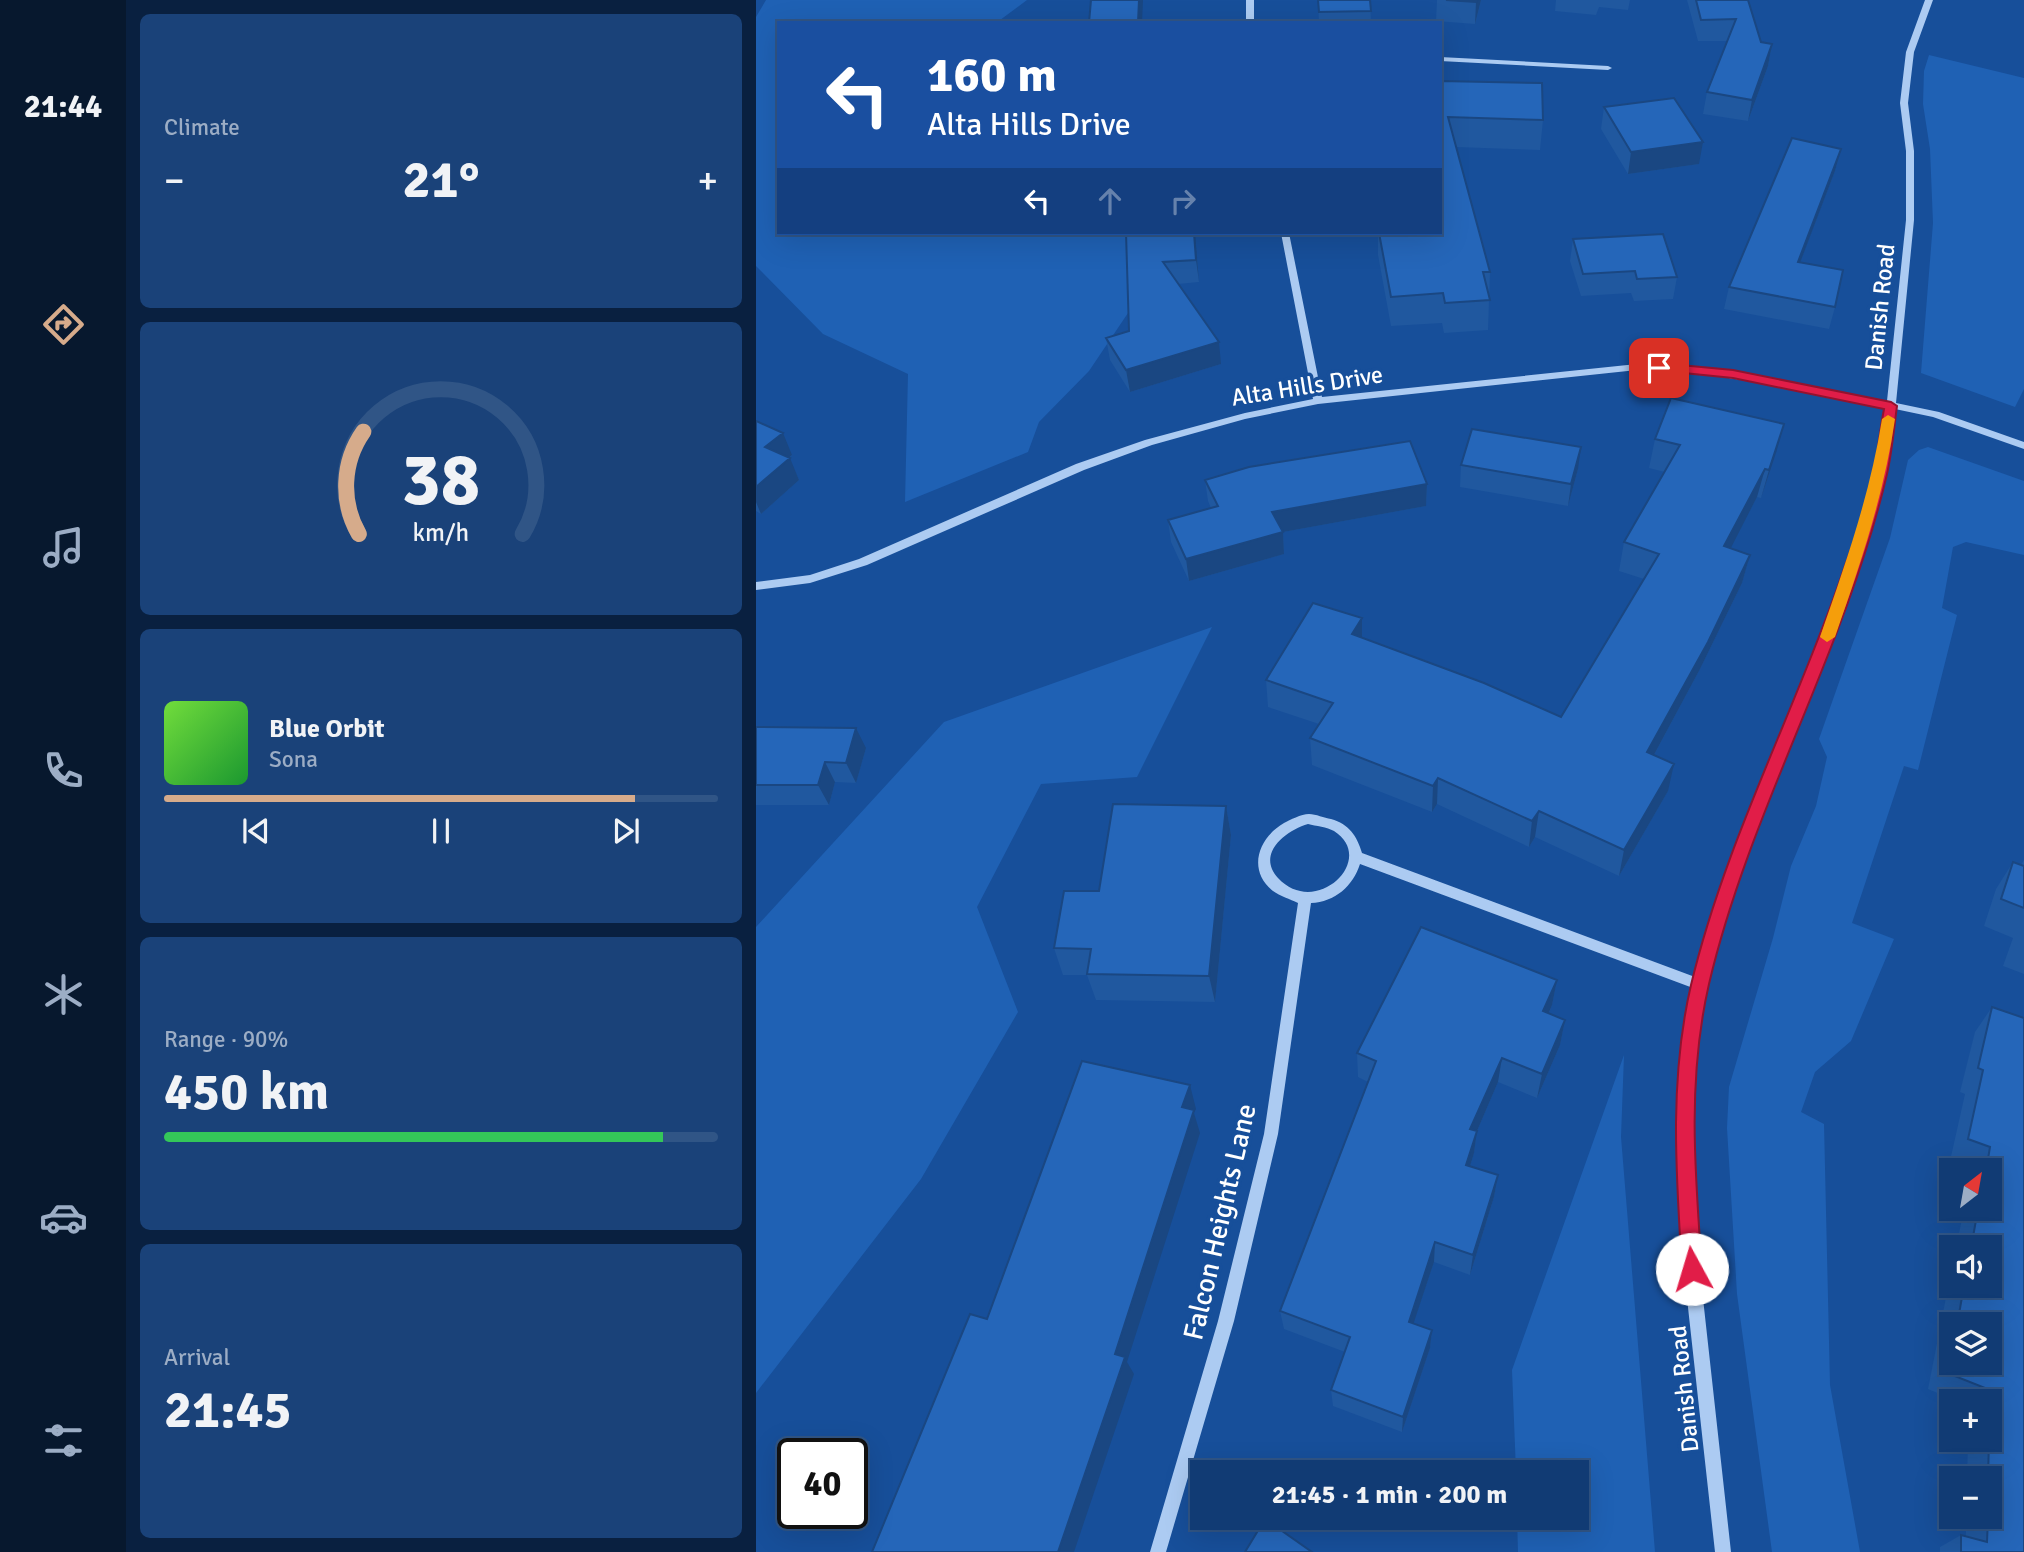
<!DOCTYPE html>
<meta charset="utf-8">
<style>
body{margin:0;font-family:Signika,sans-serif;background:#1a4279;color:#f1f3f6;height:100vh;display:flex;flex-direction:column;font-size:26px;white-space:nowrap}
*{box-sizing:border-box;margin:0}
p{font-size:23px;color:#9cadc5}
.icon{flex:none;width:38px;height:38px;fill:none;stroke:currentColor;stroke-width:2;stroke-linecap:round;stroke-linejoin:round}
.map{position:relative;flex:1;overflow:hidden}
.panel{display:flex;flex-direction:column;gap:14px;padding:14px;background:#092040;width:630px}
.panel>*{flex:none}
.top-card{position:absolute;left:21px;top:21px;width:665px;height:214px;border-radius:0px;box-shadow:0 7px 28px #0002,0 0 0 2px #305586;background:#1a4fa0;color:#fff;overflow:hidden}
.needle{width:46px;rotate:31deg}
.fabs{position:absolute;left:1183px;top:1158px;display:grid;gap:14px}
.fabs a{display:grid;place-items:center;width:63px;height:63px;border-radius:0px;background:#113b74;box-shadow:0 7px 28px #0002,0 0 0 2px #305586;font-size:35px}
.speed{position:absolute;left:21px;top:1438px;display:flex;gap:14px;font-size:35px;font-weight:700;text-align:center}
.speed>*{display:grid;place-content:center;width:91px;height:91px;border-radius:50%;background:#113b74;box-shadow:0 7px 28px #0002,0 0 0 2px #305586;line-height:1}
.speed .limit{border:4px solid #111;border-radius:10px;background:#fff;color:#111}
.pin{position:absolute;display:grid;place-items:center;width:60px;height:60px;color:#fff;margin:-30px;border-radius:14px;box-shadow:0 4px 10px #0006}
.me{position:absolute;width:77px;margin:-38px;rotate:354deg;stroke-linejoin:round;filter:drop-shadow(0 0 5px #0008)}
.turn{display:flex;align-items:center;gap:24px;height:147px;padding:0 35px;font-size:32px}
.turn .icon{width:91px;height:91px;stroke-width:2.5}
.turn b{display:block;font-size:49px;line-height:60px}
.lanes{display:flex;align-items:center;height:66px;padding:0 35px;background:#0003;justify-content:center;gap:35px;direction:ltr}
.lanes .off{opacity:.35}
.big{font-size:52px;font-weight:700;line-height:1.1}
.panel .tile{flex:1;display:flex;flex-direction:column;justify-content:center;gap:10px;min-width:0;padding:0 24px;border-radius:10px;background:#1a4279}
.panel .dial{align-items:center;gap:0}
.dial svg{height:182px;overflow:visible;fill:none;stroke:#305586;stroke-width:7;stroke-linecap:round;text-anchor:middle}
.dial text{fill:#f1f3f6;stroke:none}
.song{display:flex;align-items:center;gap:21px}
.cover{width:84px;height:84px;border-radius:10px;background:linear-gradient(135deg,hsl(100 70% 55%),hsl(130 70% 35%))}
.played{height:7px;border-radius:4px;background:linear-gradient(90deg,#d6ab8b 85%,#305586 85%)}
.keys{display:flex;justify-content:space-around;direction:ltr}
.heat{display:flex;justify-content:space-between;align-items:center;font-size:38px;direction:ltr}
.charge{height:10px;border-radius:5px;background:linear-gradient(90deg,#34c759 90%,#305586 0)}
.trip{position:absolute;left:434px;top:1460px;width:399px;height:70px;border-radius:0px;background:#113b74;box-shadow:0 7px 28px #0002,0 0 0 2px #305586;font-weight:700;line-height:70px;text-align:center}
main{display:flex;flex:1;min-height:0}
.tabs{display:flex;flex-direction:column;width:126px;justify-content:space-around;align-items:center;background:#07182e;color:#9cadc5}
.tabs .icon{width:49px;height:49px}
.tabs .active{color:#d6ab8b}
.tabs b{font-size:32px;color:#f1f3f6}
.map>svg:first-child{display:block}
.green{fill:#1f61b4}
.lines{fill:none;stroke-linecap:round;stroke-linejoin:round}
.minor{fill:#accbf2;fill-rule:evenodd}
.wall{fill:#20589f;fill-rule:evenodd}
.shaded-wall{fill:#1a4782}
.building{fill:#2566b9;stroke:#1a4782;stroke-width:2}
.route{fill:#e11d48;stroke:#92132f;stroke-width:2}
.slow{fill:#f59e0b}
.labels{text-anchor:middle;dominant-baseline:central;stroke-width:7;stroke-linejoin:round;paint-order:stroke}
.street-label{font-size:24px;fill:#fff;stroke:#174f9a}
.near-street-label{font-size:28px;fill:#fff;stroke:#174f9a}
</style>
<main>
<nav class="tabs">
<b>21:44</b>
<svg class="icon active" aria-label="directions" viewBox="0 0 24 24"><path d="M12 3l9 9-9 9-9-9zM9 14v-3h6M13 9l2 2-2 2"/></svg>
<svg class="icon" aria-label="music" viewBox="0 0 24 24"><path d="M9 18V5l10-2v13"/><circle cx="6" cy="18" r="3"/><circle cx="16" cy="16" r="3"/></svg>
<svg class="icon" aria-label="phone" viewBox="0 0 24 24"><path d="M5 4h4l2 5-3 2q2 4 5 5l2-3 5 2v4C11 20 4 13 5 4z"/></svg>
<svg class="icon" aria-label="climate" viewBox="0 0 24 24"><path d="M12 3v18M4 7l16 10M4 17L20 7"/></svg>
<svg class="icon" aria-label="car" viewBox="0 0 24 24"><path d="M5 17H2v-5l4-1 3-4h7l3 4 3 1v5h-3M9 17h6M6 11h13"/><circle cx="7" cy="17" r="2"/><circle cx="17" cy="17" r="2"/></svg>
<svg class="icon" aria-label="filters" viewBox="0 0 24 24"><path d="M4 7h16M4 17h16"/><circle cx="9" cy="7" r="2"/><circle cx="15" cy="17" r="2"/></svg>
</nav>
<section class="panel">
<div class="tile"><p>Climate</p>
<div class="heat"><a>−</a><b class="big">21°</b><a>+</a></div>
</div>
<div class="tile dial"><svg viewBox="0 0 100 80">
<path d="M14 69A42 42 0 1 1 86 69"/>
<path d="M14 69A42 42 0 0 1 16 24" stroke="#d6ab8b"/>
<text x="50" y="56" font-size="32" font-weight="700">38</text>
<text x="50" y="72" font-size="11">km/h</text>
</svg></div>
<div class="tile">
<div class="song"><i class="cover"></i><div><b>Blue Orbit</b><p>Sona</p></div></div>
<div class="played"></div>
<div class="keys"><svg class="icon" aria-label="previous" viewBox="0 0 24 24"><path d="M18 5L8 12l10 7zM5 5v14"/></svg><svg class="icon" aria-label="pause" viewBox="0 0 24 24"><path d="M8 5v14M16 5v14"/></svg><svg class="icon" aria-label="next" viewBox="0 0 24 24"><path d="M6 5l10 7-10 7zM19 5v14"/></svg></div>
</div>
<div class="tile"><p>Range · 90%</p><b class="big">450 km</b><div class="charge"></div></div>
<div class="tile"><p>Arrival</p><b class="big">21:45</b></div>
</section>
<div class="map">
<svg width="1268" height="1552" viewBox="0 0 1268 1552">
<rect width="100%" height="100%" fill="#174f9a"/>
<path class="green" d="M10 0H271L240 23H23V233H374V310L333 371 283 422 272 452 149 502 152 374 67 334 0 266V17Z
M1173 55 1268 78V389L1259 407 1165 373 1177 223 1174 149 1167 104 1168 71Z
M1172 447 1268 481V555L1210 542 1197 547 1186 608 1201 615 1162 770 1148 766 1096 923 1138 939 1095 1041 1059 1072 1045 1112 1068 1124 1074 1385 1104 1552H1016L981 1294 971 1128 973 1087 1017 938 1035 866 1060 806 1071 757 1063 739 1134 538 1152 460 1163 450Z
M456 627 381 777 285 784 221 907 262 1012 165 1179 0 1393V927L188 722Z
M868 1055 865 1137 899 1552H762L761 1517H821V1472H760L756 1370Z"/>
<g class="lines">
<path class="minor" d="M490 0H498V23H490Z
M1169 0H1177L1158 52 1152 103 1158 151V220L1140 403 1183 412 1268 442V449L1177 417 1139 409 1130 472 1114 528 1079 632 980 880 951 985 938 1058 935 1150 941 1244 975 1552H959L925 1244 921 1150 924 1058 937 988 604 864C597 886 579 902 555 903L522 1134 478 1321 410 1552H394L462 1321 508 1134 542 903C534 899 524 896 517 891 491 870 502 838 528 823 534 820 545 814 553 814 560 814 568 818 575 819 593 824 601 836 606 853L939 977 968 880 1067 632 1104 528 1120 472 1130 408C1046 391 967 372 881 370L562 404 489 419 396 445 328 470 111 565 54 583 0 590V582L54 575 103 559 320 464 389 440 489 413 557 399 525 233H533L566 397 881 364C966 366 1047 385 1131 401L1150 220V151L1144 103 1150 52ZM552 824C560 826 571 827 578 831 622 859 560 919 522 878 500 854 529 831 552 824Z
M684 57 852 66 856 68 852 70 684 61Z"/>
</g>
<path class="wall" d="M562 0H614L615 23H563Z
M681 0H725L719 24 680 21Z
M800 0H874L872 10 843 7 840 15 799 11Z
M931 0H992L1005 42 1016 44 1012 66 992 121 947 114 951 92 971 41H942Z
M684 81 787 120 784 150 700 147 734 272 732 330 688 333 686 323 635 326 622 255V233H684Z
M848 107 943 164 872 174 845 129Z
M1085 149 1079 171 1044 262 1079 307 1073 329 968 309 973 287Z
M370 233H439L443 282 422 284 465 364 374 392 354 360 350 338 373 331Z
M817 239 921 277 917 299 878 301 875 293 825 296 814 261Z
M0 421 36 455 33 458 43 480 5 514 0 511Z
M899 439 1020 453 1005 498 1001 497 974 548 994 555 986 583 944 669 898 755 912 791 863 876 779 837 773 847 681 804 676 812 556 765 554 738 563 724 512 707 510 680 606 618V638L805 717 888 579 863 571 868 542 909 472 893 468Z
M705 465 822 469 812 506 704 487Z
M449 480 671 484 670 506 527 532 528 554 433 581 415 542 412 520 455 508 452 501Z
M0 727 110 748 100 783 79 782 73 805H0Z
M470 806 475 835 459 1002 340 1000 331 975H307L298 948 343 891Z
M1268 860V974L1247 966 1257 938 1228 926 1240 889 1257 862 1265 865Z
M801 980 796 1005 793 1013 809 1020 804 1045 781 1098 742 1082 721 1131 718 1153 714 1166 742 1175 738 1197 714 1275 678 1262 657 1324 676 1330 674 1348 646 1432 577 1406 575 1390 589 1352 528 1329 524 1311 612 1082 602 1077 601 1053Z
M1236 1007 1268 1552H1184V1547L1205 1535 1210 1536V1517H1234V1479H1211L1212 1440H1234V1402H1203L1172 1389 1195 1272V1286H1234V1248H1200L1208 1209H1234V1171H1215V1169L1194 1161 1209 1094 1204 1092 1219 1032ZM1195 1325H1234L1195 1363Z"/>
<path class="shaded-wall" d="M383 0H387L386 23H382Z
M721 0H725L719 24 720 2Z
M1016 44 1012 66 992 121 996 100Z
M947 142 943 164 872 174 875 152Z
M1085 149 1079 171 1036 284 1042 262Z
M438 233H439L443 282 440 260Z
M463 342 465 364 374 392 370 370Z
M1028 424 1020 453 1005 498 1013 470Z
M27 433 36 455 19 469 9 447Z
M825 447 822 469 812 506 815 484Z
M34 458 43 480 5 514 0 502V487Z
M1009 469 1001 497 961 575 968 546Z
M671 484 670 506 527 532 528 554 433 581 430 559 516 512Z
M994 555 986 583 944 669 885 779 891 752Z
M606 618V646L596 634Z
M100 728 110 748 100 783 90 763Z
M69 762 79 782 73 805 62 785Z
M918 764 912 791 863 876 868 850Z
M682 778 681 804 676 812 677 786Z
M470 806 475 835 459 1002 453 976Z
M783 811 779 837 773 847 776 821Z
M801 980 796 1005 783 1036 787 1011Z
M809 1020 804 1045 781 1098 786 1074Z
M746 1058 742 1082 721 1131 718 1153 708 1186 714 1129Z
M434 1085 440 1109 438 1113 444 1133 371 1362 378 1374 318 1552H302L359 1354 426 1107Z
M742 1175 738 1197 714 1275 717 1255Z
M679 1242 678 1262 652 1340 653 1322Z
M676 1330 674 1348 646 1432 647 1417Z"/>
<path class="building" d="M335 0H383L382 23H333Z
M562 0H614L615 11 563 12Z
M690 0H721L720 2Z
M940 0H992L1005 42 1016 44 996 100 951 92 980 19 945 20Z
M684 81 786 83 787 120 692 117 734 272H727L734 300 689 303 687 293 635 297 623 233H684Z
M918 98 947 142 875 152 848 107Z
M1036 138 1085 149 1042 262 1087 270 1079 307 973 287Z
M370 233H438L440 260 407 262 463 342 370 370 350 338 373 331Z
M907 234 921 277 881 279 879 271 827 274 817 239Z
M915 398 1028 424 1013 470 1009 469 968 546 994 555 952 642 891 752 918 764 868 850 783 811 776 821 682 778 677 786 554 738 577 703 510 680 557 603 606 618 596 634 728 683 805 717 903 554 868 542 924 445 899 439Z
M0 421 27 433 9 447 34 458 0 487Z
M716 429 825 447 815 484 705 465Z
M654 441 671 484 516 512 527 532 430 559 412 520 462 506 449 480 493 467Z
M0 727 100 728 90 763 69 762 62 785H0Z
M357 804 470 806 453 976 331 974 335 949 298 948 308 891H343Z
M1257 862 1268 866V908L1245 899Z
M665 927 801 980 787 1011 809 1020 786 1074 746 1058 714 1129 721 1131 710 1165 742 1175 717 1255 679 1242 653 1322 676 1330 647 1417 575 1390 594 1337 524 1311 620 1061 601 1053Z
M1236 1007 1268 1018V1552H1205V1535L1231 1542 1232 1517H1234V1479H1232L1233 1440H1234V1390L1191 1373 1195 1353V1363H1234V1325H1201L1208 1286H1234V1248H1215L1222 1209H1234V1171H1230L1234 1147 1212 1139 1227 1070 1222 1068Z
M326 1061 434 1085 426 1107 438 1110 359 1354 369 1357 302 1552H116L214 1314 231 1319Z
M509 1519 556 1552H489Z"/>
<path class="route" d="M903 363 977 370 1135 402 1141 406C1138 428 1136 452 1131 474 1090 650 994 809 953 984 931 1079 939 1174 946 1269L943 1276 936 1279 929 1276 926 1269C920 1174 913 1079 935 985 968 846 1036 717 1083 583 1096 546 1110 510 1118 472 1122 451 1124 430 1128 409L977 378 898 370 897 368Z"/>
<path class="slow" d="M1132 415 1139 419C1128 495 1104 565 1079 637L1071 642 1064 637C1089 565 1114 495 1126 419Z"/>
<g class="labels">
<g class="street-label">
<text transform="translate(1124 307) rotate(-84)">Danish Road</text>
<text transform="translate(551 386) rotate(-9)">Alta Hills Drive</text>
<text transform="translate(928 1389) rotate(-96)">Danish Road</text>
</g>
<g class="near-street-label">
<text transform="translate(464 1222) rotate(-77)">Falcon Heights Lane</text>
</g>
</g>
</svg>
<div class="fabs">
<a><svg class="needle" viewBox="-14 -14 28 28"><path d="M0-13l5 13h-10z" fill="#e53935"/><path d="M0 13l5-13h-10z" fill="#9cadc5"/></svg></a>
<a><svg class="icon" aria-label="sound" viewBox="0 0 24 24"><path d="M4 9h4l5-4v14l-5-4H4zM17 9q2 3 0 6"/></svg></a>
<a><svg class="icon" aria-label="layers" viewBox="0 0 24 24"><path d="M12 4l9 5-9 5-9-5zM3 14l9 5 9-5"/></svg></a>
<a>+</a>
<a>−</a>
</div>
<div class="speed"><div class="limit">40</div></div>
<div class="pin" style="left:903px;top:368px;background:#d93025"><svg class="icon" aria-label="arrive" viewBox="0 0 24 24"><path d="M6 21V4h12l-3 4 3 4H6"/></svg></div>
<svg class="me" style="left:936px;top:1269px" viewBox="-20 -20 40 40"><circle r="19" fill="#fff"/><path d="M0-13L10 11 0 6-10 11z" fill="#e11d48"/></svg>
<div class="trip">21:45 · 1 min · 200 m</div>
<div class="top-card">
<div class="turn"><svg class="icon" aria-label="left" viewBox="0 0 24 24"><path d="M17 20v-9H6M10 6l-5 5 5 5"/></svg><div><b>160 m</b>Alta Hills Drive</div></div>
<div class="lanes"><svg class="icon" aria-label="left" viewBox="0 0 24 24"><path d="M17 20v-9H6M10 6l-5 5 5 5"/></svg><svg class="icon off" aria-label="ahead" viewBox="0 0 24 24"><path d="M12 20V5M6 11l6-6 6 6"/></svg><svg class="icon off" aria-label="right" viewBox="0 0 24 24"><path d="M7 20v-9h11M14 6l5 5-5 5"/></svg></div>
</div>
</div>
</main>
